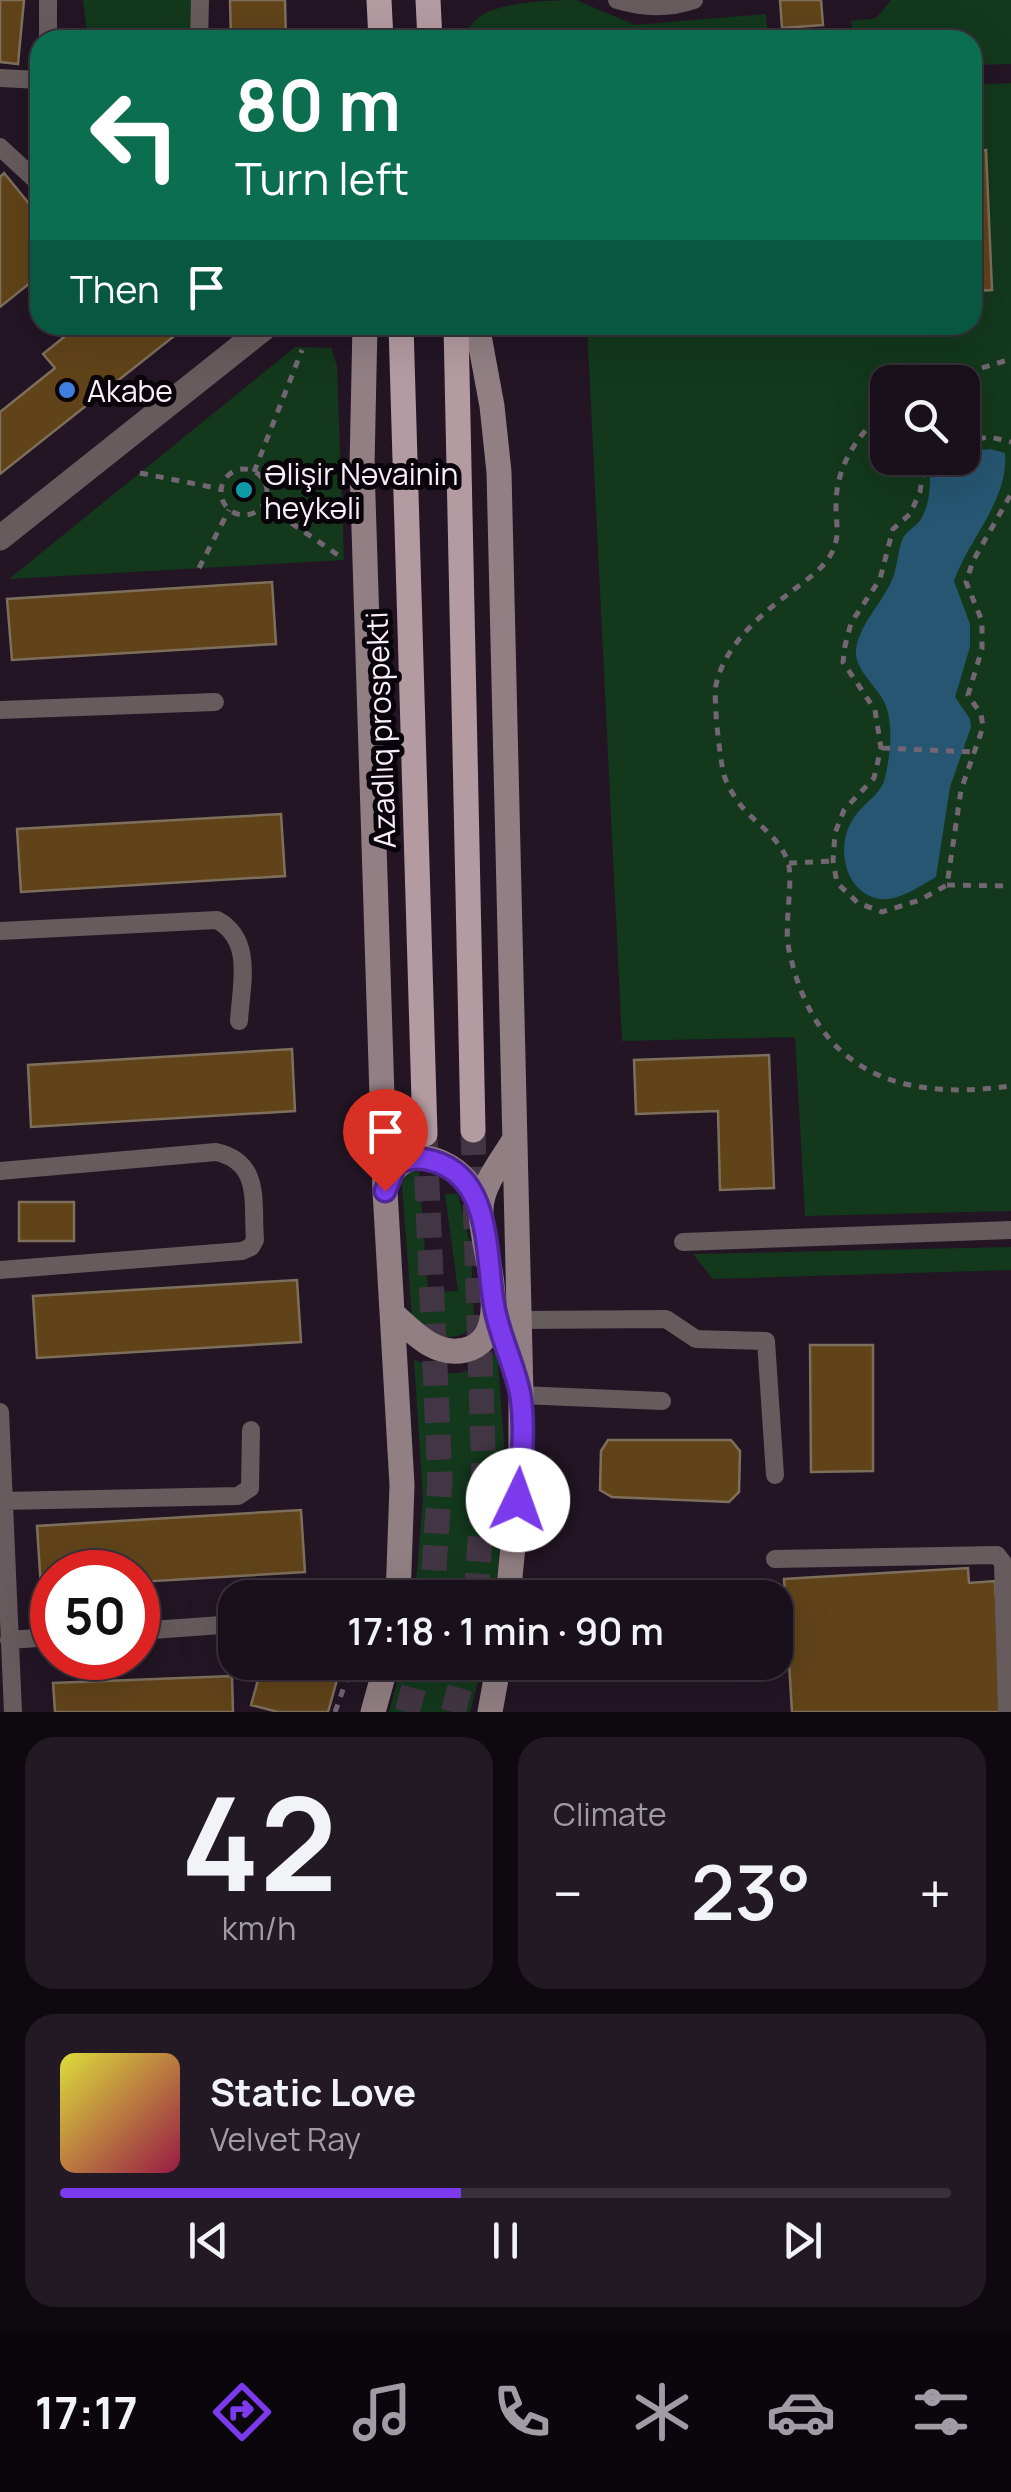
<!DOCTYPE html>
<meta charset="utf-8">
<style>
body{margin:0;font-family:Manrope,sans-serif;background:#231924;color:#f1f3f6;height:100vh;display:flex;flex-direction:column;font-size:38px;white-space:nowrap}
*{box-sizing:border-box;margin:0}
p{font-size:32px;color:#9f9da3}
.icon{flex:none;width:55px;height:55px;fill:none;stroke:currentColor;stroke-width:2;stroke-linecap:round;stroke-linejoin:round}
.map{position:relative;height:1712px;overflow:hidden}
.drawer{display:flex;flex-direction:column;gap:25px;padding:25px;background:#0e090f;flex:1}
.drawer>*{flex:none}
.hud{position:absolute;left:30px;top:30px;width:952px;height:305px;border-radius:30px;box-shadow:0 10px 40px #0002,0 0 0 2px #38303a;background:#0b6e4f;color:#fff;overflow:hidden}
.tools{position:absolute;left:870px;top:365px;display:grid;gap:20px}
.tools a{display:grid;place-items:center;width:110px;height:110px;border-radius:20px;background:#1a101b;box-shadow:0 10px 40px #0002,0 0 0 2px #38303a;font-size:50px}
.speed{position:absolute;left:30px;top:1550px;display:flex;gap:20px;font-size:50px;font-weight:700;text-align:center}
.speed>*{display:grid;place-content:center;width:130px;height:130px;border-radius:50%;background:#1a101b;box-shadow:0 10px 40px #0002,0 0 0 2px #38303a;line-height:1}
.speed .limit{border:15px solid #d22;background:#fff;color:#111}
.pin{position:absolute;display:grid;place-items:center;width:85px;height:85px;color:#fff;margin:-102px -42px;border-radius:50% 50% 50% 0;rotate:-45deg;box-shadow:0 0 10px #0007}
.pin .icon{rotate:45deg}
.me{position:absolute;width:110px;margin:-55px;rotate:3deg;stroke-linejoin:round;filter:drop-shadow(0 0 8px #0008)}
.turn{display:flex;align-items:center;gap:35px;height:210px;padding:0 40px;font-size:45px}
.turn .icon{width:130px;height:130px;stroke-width:2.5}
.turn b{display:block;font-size:70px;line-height:85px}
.then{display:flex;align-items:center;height:95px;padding:0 40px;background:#0003;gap:20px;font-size:38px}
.big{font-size:75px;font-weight:600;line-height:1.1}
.drawer .widget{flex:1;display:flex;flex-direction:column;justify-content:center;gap:15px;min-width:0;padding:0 35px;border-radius:30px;background:#231924}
.drawer .dial{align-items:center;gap:0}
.dial b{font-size:130px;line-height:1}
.song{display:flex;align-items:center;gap:30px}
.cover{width:120px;height:120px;border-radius:15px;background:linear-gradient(135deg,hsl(60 70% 55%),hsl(340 70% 35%))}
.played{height:10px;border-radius:5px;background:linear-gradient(90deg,#7c3aed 45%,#38303a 45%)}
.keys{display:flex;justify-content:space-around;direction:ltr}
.heat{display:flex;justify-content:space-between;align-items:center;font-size:55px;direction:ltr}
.drawer .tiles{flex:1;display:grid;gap:25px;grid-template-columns:1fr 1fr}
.widget:last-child{grid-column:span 2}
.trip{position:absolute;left:218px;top:1580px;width:575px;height:100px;border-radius:30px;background:#1a101b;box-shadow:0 10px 40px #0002,0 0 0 2px #38303a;font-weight:600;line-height:100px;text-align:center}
.dock{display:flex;height:160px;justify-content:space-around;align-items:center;background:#0a060b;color:#9f9da3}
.dock .icon{width:70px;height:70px}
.dock .on{color:#7c3aed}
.dock b{font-size:45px;color:#f1f3f6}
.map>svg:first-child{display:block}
.green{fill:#13381c;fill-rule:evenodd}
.water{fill:#265672}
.building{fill:#604319;stroke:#7e6f5c;stroke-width:2.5}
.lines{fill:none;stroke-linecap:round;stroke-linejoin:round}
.primary-tunnel{stroke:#433644;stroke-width:25;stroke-dasharray:25 12;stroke-linecap:butt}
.path{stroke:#726673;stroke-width:5;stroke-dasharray:8 8;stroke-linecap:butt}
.service{stroke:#665b5d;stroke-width:18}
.minor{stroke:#665b5d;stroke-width:25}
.secondary{stroke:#917f83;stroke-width:25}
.primary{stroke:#b39ba1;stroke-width:25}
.route-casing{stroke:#51269a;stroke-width:25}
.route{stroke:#7c3aed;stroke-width:18}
.shop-dot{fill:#3f7fe0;stroke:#090409;stroke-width:4}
.culture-dot{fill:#0f9aa8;stroke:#090409;stroke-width:4}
.labels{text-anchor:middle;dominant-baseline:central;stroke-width:10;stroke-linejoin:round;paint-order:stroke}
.poi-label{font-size:30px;fill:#f8eff9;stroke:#090409;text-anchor:start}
.street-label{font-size:30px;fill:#f8eff9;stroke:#090409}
</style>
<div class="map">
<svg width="1011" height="1712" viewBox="0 0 1011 1712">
<rect width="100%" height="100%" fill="#231524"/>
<path class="green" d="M83 0H196L195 40H88Z
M576 0 635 25 766 14 768 40H468C465 0 546 1 576 0Z
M891 0H1011V64L973 65 972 40H853L851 21 876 18Z
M1011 83V1211L805 1216 795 1037 622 1041 587 325H972L973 85ZM888 382H962V458H888Z
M295 347 331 348 337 366 344 560 9 579Z
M419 1171 428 1292 458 1291 445 1194H458L471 1248 474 1320C467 1336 457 1337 440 1338L412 1317 401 1173Z
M1011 1247V1270L713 1279 693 1254Z
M497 1351 504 1442 503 1516 495 1597H415L423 1498 414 1359C447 1379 469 1379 497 1351Z
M402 1663H483L470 1712H389Z"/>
<path class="water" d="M990 449 1005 453C1009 500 969 538 954 581L970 624V647L955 697 970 719 971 727 950 787 936 877C922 885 897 902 880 899 844 893 835 846 853 819 862 804 881 795 885 778 890 757 893 729 887 709 882 689 853 671 856 649 861 622 880 606 891 582 898 568 897 552 903 538 906 531 914 528 919 522 928 509 930 493 930 478L950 459 962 458 964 452Z"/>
<path class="building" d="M0 0H24L18 64 0 62Z
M230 0H285L286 40H231Z
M780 0H821L823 25 782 28Z
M986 150 992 290 972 291V151Z
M4 173 40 217V275L0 307V177Z
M79 325H188L0 474V412L55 368 43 354Z
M272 582 276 644 12 660 7 599Z
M281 814 285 876 21 892 17 829Z
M292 1049 295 1111 31 1127 28 1065Z
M769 1055 774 1188 720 1190 718 1111 636 1114 634 1060Z
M19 1202H74V1241H19Z
M297 1280 301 1342 37 1358 33 1296Z
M810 1345H873V1471L811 1472Z
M608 1440H731L740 1451 739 1492 729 1502 612 1497 600 1490 601 1451Z
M301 1510 305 1572 138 1582V1572H52V1587L41 1588 37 1526Z
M968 1568 969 1583 995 1581 1003 1712H792L784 1579Z
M263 1662H342L328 1712H278L251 1705Z
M232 1676 233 1712H55L53 1683Z"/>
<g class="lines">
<path class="primary-tunnel" d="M473 1130 484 1482 476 1598
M425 1139 440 1481 432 1598
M407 1712 421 1662
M453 1712 467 1662"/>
<path class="path" d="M936 382 1011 359
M888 408C858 434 836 465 836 505 836 526 841 537 830 556 822 570 803 582 791 592 761 614 724 646 716 685 713 699 720 760 724 775 727 785 736 800 743 808 759 826 777 836 787 859 795 878 783 925 789 950 815 1071 897 1102 1011 1086
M962 441 990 437 1011 442
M934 458 924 466 920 492 910 514 893 529 880 579 851 623 845 646 843 662 875 710 881 748 874 778 844 810 835 833 833 861 837 883 858 903 882 912 920 900 947 885 961 790 983 727 981 714 968 695 982 649V621L966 582 973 561 1011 494
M221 492a23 23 0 1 1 46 0a23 23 0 1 1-46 0Z
M254 472 302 350
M140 473 221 489
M265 505 338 555
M199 568 229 510
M882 748 974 752
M789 863 833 861
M947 885 1011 886
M335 1712 353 1662"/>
<path class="service" d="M48 0V40
M617 0C643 8 668 9 694 0
M199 40 200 0
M0 78 40 80
M0 147 40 184
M0 710 215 702
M0 931 217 920C254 940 241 985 239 1021
M0 1171 216 1152C262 1162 252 1203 255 1240L251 1247 242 1251 0 1270
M683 1242 1011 1230
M519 1320 666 1319 696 1339 766 1341 775 1475
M521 1395 662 1401
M0 1412 13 1712
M3 1501 238 1496 250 1488 251 1430
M775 1559 997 1555 1003 1563 1007 1712
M138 1631 235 1624
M9 1640 52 1637"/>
<path class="minor" d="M0 538 268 325"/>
<path class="secondary" d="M365 325 362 466 385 1191 402 1485 398 1598
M477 325 492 406 499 472 521 1395V1463L508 1598
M386 1186C399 1142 448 1155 470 1186 474 1192 477 1201 480 1208
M393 1314C413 1332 435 1357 465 1350 518 1337 480 1247 481 1210 481 1186 501 1162 513 1142
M373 1712 387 1662
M490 1712 499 1662"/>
<path class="primary" d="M379 0 381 40
M428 0 430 40
M401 325 425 1134
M456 325 473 1130"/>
</g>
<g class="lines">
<defs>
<path id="route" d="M385 1191 396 1164C409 1158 418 1157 433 1161 493 1178 485 1255 494 1305 499 1335 514 1363 520 1393 526 1426 521 1466 518 1500"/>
</defs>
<use href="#route" class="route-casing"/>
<use href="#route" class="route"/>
</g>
<circle class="shop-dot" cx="67" cy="390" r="10"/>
<circle class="culture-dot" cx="244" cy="490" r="10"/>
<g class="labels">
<g class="poi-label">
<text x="87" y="390">Akabe</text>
<text x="264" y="473">Əlişir Nəvainin<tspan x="264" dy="34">heykəli</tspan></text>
</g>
<g class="street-label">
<text transform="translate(380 730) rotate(-92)">Azadlıq prospekti</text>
</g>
</g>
</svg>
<div class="tools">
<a><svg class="icon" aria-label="search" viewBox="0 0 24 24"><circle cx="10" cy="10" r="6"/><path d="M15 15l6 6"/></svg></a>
</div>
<div class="speed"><div class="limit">50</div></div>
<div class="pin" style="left:385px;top:1191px;background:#d93025"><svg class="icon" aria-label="arrive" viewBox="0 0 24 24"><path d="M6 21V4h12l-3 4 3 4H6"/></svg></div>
<svg class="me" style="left:518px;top:1500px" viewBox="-20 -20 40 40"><circle r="19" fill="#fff"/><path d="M0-13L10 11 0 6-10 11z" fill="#7c3aed"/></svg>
<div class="trip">17:18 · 1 min · 90 m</div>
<div class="hud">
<div class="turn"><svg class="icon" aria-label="left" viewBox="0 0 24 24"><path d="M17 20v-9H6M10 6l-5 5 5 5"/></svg><div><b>80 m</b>Turn left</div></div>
<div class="then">Then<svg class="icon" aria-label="arrive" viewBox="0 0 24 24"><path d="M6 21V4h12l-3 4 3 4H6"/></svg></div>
</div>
</div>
<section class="drawer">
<div class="tiles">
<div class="widget dial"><b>42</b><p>km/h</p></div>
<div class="widget"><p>Climate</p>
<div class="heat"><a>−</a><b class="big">23°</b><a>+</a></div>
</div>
<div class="widget">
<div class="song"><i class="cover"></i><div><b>Static Love</b><p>Velvet Ray</p></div></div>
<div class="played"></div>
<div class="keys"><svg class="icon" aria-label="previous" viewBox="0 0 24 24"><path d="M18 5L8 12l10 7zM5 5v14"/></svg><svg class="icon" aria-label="pause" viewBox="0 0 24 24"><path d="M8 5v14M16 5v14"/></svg><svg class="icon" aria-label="next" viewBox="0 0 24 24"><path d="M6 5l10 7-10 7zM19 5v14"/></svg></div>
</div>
</div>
</section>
<nav class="dock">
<b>17:17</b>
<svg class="icon on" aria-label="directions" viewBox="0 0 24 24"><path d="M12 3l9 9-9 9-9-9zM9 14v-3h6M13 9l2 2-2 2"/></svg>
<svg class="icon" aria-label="music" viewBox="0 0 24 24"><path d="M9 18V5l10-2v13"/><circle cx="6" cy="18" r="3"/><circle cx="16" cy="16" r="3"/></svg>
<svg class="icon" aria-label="phone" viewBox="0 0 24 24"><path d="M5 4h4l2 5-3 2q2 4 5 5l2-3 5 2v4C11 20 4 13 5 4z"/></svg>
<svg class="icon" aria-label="climate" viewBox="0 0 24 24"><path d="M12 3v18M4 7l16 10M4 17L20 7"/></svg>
<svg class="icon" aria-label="car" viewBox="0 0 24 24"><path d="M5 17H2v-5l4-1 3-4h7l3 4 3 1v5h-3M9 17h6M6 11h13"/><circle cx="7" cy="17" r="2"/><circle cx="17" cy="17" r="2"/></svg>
<svg class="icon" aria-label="filters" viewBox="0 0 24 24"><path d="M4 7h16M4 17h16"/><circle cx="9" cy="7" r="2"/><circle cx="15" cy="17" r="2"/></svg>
</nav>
